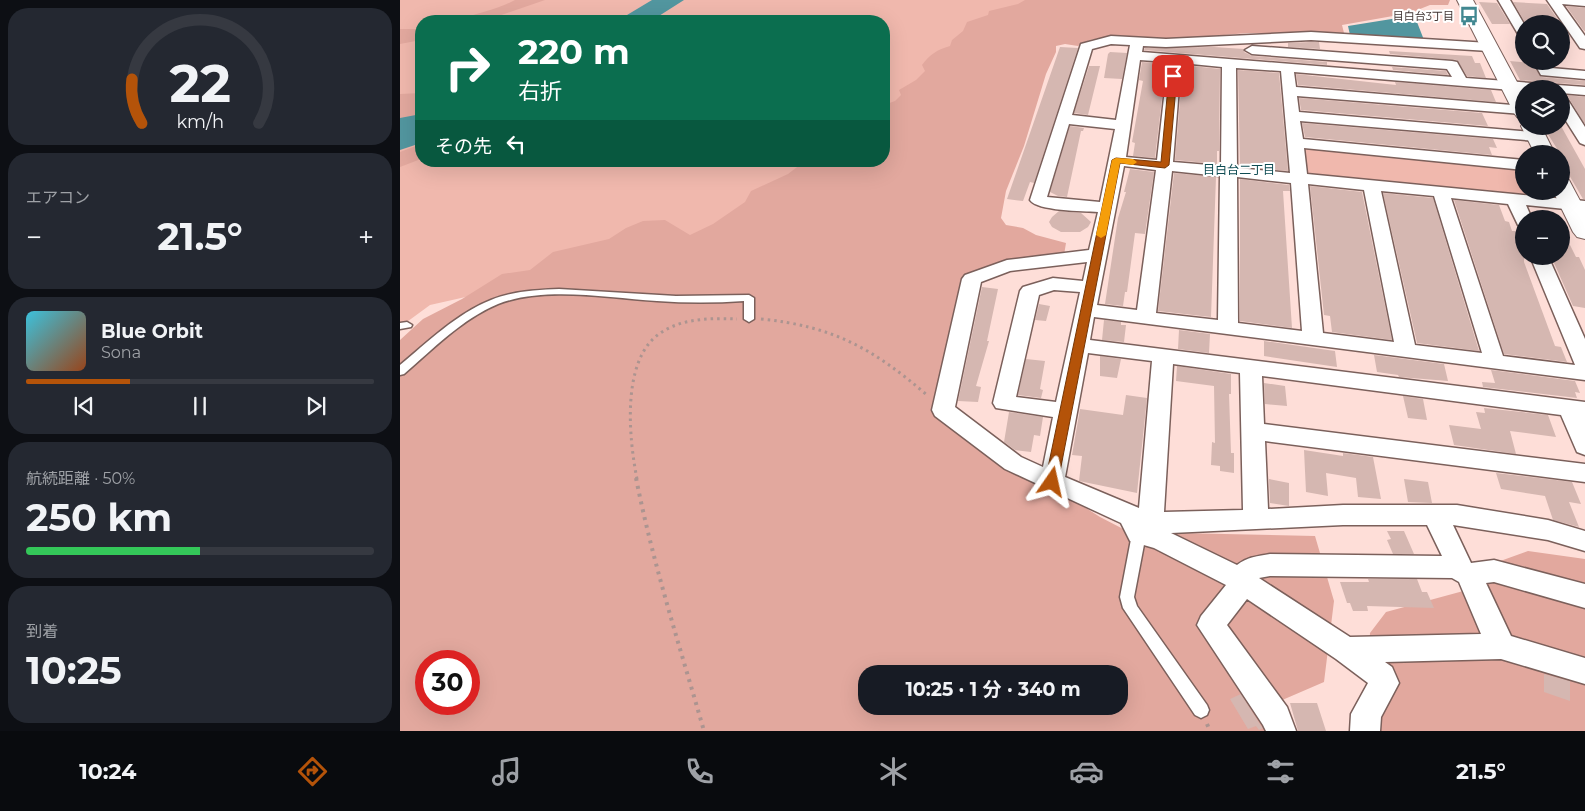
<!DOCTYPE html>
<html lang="ja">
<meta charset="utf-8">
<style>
body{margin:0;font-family:Montserrat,"Noto Sans JP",sans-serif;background:#242831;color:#f1f3f6;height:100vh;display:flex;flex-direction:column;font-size:19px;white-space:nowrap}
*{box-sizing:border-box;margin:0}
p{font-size:16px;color:#9ea1a6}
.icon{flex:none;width:28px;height:28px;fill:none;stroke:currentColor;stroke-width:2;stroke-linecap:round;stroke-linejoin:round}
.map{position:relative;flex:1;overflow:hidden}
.sheet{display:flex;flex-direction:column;gap:8px;padding:8px;background:#0d0f14;width:400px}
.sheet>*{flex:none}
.hud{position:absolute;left:15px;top:15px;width:475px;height:152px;border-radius:20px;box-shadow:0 5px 20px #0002;background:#0b6e4f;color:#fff;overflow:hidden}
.tools{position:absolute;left:1115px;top:15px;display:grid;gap:10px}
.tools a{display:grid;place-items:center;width:55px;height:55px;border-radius:50%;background:#171b24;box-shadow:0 5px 20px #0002;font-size:25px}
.speed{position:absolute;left:15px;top:650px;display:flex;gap:10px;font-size:25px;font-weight:700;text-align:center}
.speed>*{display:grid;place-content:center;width:65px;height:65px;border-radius:50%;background:#171b24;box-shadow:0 5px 20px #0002;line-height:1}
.speed .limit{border:8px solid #d22;background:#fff;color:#111}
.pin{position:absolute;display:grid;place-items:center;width:42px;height:42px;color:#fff;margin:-21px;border-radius:10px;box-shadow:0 2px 8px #0006}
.me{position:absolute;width:55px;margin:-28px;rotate:11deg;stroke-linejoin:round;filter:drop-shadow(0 0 4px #0008)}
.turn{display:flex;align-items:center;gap:18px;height:105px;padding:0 20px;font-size:22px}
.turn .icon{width:65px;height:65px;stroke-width:2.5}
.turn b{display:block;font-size:35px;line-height:42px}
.then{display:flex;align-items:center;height:48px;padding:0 20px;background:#0003;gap:10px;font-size:19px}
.big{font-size:38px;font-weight:700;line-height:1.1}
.sheet .widget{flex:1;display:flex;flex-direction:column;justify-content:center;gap:8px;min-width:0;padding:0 18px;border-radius:20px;background:#242831}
.sheet .dial{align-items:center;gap:0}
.dial svg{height:130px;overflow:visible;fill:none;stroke:#363941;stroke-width:7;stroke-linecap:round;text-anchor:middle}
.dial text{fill:#f1f3f6;stroke:none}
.song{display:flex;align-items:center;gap:15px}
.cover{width:60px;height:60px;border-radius:8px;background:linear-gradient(135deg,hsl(190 70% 55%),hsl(20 70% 35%))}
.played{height:5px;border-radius:2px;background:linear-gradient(90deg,#b45309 30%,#363941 30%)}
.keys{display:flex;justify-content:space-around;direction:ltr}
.heat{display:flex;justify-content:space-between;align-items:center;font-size:28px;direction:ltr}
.charge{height:8px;border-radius:4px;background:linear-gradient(90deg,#34c759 50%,#363941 0)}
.trip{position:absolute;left:458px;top:665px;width:270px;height:50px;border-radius:20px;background:#171b24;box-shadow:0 5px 20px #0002;font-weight:700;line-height:50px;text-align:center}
.tabs{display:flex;height:80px;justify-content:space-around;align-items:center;background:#090b0e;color:#9ea1a6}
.tabs .icon{width:35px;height:35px}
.tabs .on{color:#b45309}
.tabs b{font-size:22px;color:#f1f3f6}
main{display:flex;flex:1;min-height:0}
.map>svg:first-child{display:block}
.green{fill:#f0b8ad}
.forest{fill:#e2a89e;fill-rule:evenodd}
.water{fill:#52969f}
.building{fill:#d5b7b1}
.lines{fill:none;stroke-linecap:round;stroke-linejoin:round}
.lane-casing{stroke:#7b605b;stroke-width:3}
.street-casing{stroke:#7b605b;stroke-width:3}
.secondary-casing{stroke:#7b605b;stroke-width:2}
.path-far1{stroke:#ac9490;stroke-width:3;stroke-dasharray:2.5 4;stroke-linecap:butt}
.path{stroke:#ac9490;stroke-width:4;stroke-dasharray:3 5;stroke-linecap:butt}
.lane{fill:#fff;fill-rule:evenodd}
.street{fill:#fff;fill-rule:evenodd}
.secondary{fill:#fff;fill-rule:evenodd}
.route{fill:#b45309;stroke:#753606}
.slow{fill:#f59e0b}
.labels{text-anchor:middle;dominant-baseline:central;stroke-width:4;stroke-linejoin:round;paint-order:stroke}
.far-poi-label{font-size:11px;fill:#413533;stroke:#fff;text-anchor:end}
.far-neighbourhood-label{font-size:12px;fill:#0e4c53;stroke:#fff}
</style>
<main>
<section class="sheet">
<div class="widget dial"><svg viewBox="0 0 100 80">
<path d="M14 69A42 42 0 1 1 86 69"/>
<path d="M14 69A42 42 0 0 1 8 42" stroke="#b45309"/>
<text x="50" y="56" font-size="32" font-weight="700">22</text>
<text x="50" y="72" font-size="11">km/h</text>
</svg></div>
<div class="widget"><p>エアコン</p>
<div class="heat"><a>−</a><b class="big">21.5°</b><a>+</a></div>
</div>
<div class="widget">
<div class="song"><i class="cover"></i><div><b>Blue Orbit</b><p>Sona</p></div></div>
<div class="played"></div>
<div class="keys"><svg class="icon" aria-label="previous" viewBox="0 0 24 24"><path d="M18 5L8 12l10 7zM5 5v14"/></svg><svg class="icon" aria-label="pause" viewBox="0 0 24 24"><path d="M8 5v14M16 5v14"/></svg><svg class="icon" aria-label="next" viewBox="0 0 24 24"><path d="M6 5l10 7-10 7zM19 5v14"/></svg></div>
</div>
<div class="widget"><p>航続距離 · 50%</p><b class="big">250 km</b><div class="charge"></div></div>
<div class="widget"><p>到着</p><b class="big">10:25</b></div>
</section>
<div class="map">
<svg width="1185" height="731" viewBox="0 0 1185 731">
<rect width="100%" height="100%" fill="#feded8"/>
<path class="green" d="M0 0H683L484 143V21H21V161H458L367 229 30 305 0 327Z
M908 148 1124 168V191H1151L1153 197 1151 199 911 175 905 171 903 149Z"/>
<path class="forest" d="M115 0H145L84 21H56C76 13 97 10 115 0Z
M625 0H1050L1048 5H1030L1010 13 942 25 944 33H847L766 40 705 37 690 40 678 46 665 44 656 46V52L646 74 624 146 606 191 601 218 606 225 623 228 636 235 666 243 664 255 618 262 571 282 535 411 700 517 729 532 915 536 934 601 924 682 880 701 883 731H0V340L23 319 62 299 102 274 130 270 153 252 209 239 226 228 243 221 265 220 290 235 313 224 345 202 351 191 388 174 405 161H484V105L495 101 501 95 499 90 516 80 525 71 522 65C530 54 537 50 550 46L552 40 563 31 567 22 588 15 589 11 618 4ZM26 661H69V704H26ZM466 674H719V706H466Z
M0 29H21V40L0 44Z
M21 93V116L0 120V94Z
M21 144V159L0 167V152Z
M1128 551 1185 559V731H952L967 696 970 633 986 612 1067 590 1092 564Z"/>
<path class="water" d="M252 0H284L251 21H217Z
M1004 17H1015L1024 40 950 35 948 26Z
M21 114V143L0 150V118Z"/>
<path class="building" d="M1079 2 1097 3 1110 24H1092Z
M1113 2 1147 4 1161 24H1126Z
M1166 6 1185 8V31H1184Z
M911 42H919L920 49 888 47V43Z
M660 47 678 48 634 183 630 182 623 201 607 199Z
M814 47 844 49V52L852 56 927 62V65L744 50 745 48Z
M989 51 1072 56 1075 63H1080L1086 78 1067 76 1057 60 990 54Z
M710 52 727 53 722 79 704 78 708 54Z
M1110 61 1132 63 1141 77 1185 81V85L1120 80Z
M742 62 766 64 755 158 733 156 735 143 732 142 743 81 739 80Z
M783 65 820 69 819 151H817V164L775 160Z
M689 66H700L688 115 674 113Z
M992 67 1046 71 1048 75 993 70Z
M838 70 879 73 888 171 840 166Z
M896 74 996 85 995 82 1091 90 1096 102 898 85Z
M1167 95 1185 97V123H1184Z
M899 98 1082 113 1088 126 901 110Z
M902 123 1093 139 1097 148 1089 147 1092 155 905 137Z
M670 126 684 128 683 131H681L667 197 658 196 650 192Z
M1143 126H1161L1185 169V199H1183L1161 161V154H1157L1156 152H1159Z
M730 169 754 172 745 234 735 233 727 292H725L723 306 705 304 718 218 726 192H724Z
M774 173 816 177 811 317 758 311Z
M840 179 889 185 890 191H883L892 328 840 321Z
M910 186 962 192 992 340 932 332 930 316 924 315Z
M983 193 1033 198 1079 351 1017 343Z
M1054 200 1099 205 1105 221 1109 222 1112 231H1115L1124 252V262L1155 346 1161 347 1167 362 1104 354Z
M659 211 681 213 691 222 688 227 680 232H661L652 227 649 222 652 217Z
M1161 227 1176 257H1179L1185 270V308L1173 306 1151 256H1161Z
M582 287 598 289 587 341H589L576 386 581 387 578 402 558 401Z
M639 304 650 306 646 321 635 320Z
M704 320 721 322V325H726L724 342 702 340Z
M779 330 810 334 809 353 778 349Z
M864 341 935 351 937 367 864 356Z
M974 355 1044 364 1048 381 999 377 998 375 977 372Z
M700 356 721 359 717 378 700 376Z
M626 359 645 361 640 389 643 390 641 398 618 395Z
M777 366 831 374V394H829L831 453H834V473L820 471V466L811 465 812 442 815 443 814 386 776 381Z
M1091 370 1175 381 1180 393 1175 392 1177 398 1083 387 1082 382 1095 383Z
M864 383 885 386 887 406 865 404Z
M726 395 747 398 737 493 679 481 682 456 672 455 680 409 723 415Z
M1003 396 1023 399 1027 420 1008 418Z
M1084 408 1148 415 1156 437 1110 431 1116 454 1054 445 1049 425 1081 429 1076 412 1085 413Z
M609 412 643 417 640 436 634 435 631 452 615 450 604 442Z
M904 450 943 456V453L973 457 981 499 958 497 956 478 926 473 928 496 906 492Z
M1096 473 1172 482 1181 504 1169 502 1179 527 1153 520 1145 496 1101 489Z
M869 479 889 483V506L870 503Z
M1004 479 1028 482 1032 503 1008 502Z
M987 531H1004L1014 554H993L987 540 991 539Z
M968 579H1017L1022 592H1027L1034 608 967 606 968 611H953L950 603H947L940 582H969Z
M1144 674 1170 681V701L1144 692Z
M841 694 861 726 863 728 859 730 856 726 848 729 830 699Z
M890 703H917L926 731H898Z"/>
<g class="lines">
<defs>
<path id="lane" d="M159 289 276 296 349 295 354 298V319L349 322 344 319V301C315 303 286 303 257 301 208 298 145 286 98 304 62 319 33 349 4 374L0 375V365C28 342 56 314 91 300 113 291 136 290 159 289Z
M7 322 12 325 11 327 0 329V323Z
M739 529 744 530 746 534 734 597 737 606 807 705 809 710 807 715 801 718 795 715 723 608 720 597 732 534 734 530Z"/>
<path id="street" d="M1098 0H1110L1124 24V38L1118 34Z
M1147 0H1185V6L1162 4 1185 36V49L1180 48Z
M911 32 1089 43 1096 47 1089 51 911 40 766 47 743 46 742 52 1052 77 1047 69 852 54 845 50 852 46 1052 61 1057 62 1066 78 1185 87V95L1161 93V89H1124V91L894 72 896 87 1124 106V114H1122L897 96 899 112 1142 133 1145 136 1142 139 1137 141 900 121 903 139 1124 160V170L904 148 907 174 1185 201V211L1126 205 1132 219H1124V226L1118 225 1108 204 1051 198 1103 356 1175 365 1130 256H1148L1185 339V380L694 317 690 340 1185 402V455L1177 452 1161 415 862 376 864 424 1185 464V482L865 441 868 509 943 505H1057L1148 520 1185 531V551L1148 540 1053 525 1071 563 1094 560 1185 584V608L1094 582 1086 583 1111 636 1185 658V684L1101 659 985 662 992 667 999 683 981 717 980 731H950L951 714 968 683 936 659 847 599 827 625 887 707 896 731H866L863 725 797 625 801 616 826 585 754 548 730 541 721 523 605 469 535 416 532 410 562 279 565 275 607 260 689 250 698 212C683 211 637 211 630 200L681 44 711 36 766 39ZM711 44 730 45 716 120 672 115 692 49ZM740 60 768 62 757 160 726 157ZM781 63 822 67 821 166 773 162ZM836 68 881 71 890 173 837 168ZM669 124 715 129 700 202 647 197ZM724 166 756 170 737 310 697 305ZM772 171 820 176 818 320 756 313ZM837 177 891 183 902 331 838 323ZM908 184 964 190 994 342 923 333ZM981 191 1034 196 1082 353 1015 345ZM687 262 683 281 653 278 623 287 620 291 593 403 596 408 653 417 643 467 621 457 555 407 581 282 610 271ZM654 290 680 292 656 402 616 397 639 295ZM688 353 752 361 739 508 665 477ZM773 364 840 373 843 510 764 512ZM943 525H1027L1042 556 870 554C858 556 847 557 837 565L771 533ZM870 576 1052 578 1059 582 1081 634 950 637 859 578Z
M1133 61H1147L1151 68 1185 71V79L1141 75Z
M1161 96 1166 97 1185 127V145L1180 143 1161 113Z"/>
<path id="secondary" d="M1057 0H1073L1124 95V119L1117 117 1114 113Z
M1124 122V126H1141L1155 154H1135L1121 126Z
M1161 179 1169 180 1185 210V239L1177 237 1173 232 1153 191H1161Z"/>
</defs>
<use href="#lane" class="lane-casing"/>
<use href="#street" class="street-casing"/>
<use href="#secondary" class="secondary-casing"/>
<path class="path-far1" d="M361 319C433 326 474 349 528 396
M237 479C229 439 221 361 259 334 281 318 311 318 337 319"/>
<path class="path" d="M236 478C253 564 280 647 304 731
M807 724 810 731"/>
<use href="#lane" class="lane"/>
<use href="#street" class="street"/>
<use href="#secondary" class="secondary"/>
</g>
<path class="route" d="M773 74 777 76 769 165 765 168 720 163 658 482 656 486H647L645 482 712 160 716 158 761 162 769 76Z"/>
<path class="slow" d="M716 158 733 159 737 162 733 165 720 163 706 235 701 238 696 235 712 160Z"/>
<defs>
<symbol id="bus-bare" viewBox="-9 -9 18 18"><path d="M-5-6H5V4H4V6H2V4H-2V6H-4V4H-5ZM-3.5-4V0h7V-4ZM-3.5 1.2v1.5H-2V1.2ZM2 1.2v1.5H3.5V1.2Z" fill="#418891" stroke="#fff" stroke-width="2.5" paint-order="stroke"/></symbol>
</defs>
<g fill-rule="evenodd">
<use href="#bus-bare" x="1055" y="2" width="28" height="28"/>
</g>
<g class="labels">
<g class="far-poi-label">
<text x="1054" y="16">目白台3丁目</text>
</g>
<g class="far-neighbourhood-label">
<text x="839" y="169">目白台二丁目</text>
</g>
</g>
</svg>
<div class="tools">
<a><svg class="icon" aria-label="search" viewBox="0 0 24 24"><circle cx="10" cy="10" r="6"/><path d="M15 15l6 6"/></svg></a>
<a><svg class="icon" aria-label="layers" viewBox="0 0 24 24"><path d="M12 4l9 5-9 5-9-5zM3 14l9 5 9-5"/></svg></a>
<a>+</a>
<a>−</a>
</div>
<div class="speed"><div class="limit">30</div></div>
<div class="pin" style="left:773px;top:76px;background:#d93025"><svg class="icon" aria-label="arrive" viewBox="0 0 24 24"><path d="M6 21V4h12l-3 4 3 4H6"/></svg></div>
<svg class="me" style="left:652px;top:482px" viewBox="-20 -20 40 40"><path d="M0-17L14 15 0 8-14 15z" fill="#b45309" stroke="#fff" stroke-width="4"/></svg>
<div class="trip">10:25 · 1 分 · 340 m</div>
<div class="hud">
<div class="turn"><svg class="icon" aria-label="right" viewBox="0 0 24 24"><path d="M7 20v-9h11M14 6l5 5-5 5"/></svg><div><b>220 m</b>右折</div></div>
<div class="then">その先<svg class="icon" aria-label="left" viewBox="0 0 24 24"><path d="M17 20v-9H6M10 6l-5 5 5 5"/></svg></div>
</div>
</div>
</main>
<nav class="tabs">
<b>10:24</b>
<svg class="icon on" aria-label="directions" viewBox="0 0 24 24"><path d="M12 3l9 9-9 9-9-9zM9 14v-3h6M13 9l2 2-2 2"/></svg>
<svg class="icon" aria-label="music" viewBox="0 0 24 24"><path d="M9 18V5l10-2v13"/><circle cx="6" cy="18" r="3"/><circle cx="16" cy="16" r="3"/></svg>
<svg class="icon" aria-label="phone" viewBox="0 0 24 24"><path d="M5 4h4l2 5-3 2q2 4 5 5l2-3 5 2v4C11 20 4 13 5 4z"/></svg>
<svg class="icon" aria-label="climate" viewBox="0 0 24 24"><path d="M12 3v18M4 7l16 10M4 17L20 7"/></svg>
<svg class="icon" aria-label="car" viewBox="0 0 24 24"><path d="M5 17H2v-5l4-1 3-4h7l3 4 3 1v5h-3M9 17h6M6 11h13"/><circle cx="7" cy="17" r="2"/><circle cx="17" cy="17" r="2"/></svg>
<svg class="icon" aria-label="filters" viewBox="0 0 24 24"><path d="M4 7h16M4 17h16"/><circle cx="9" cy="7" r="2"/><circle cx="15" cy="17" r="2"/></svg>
<b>21.5°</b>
</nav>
